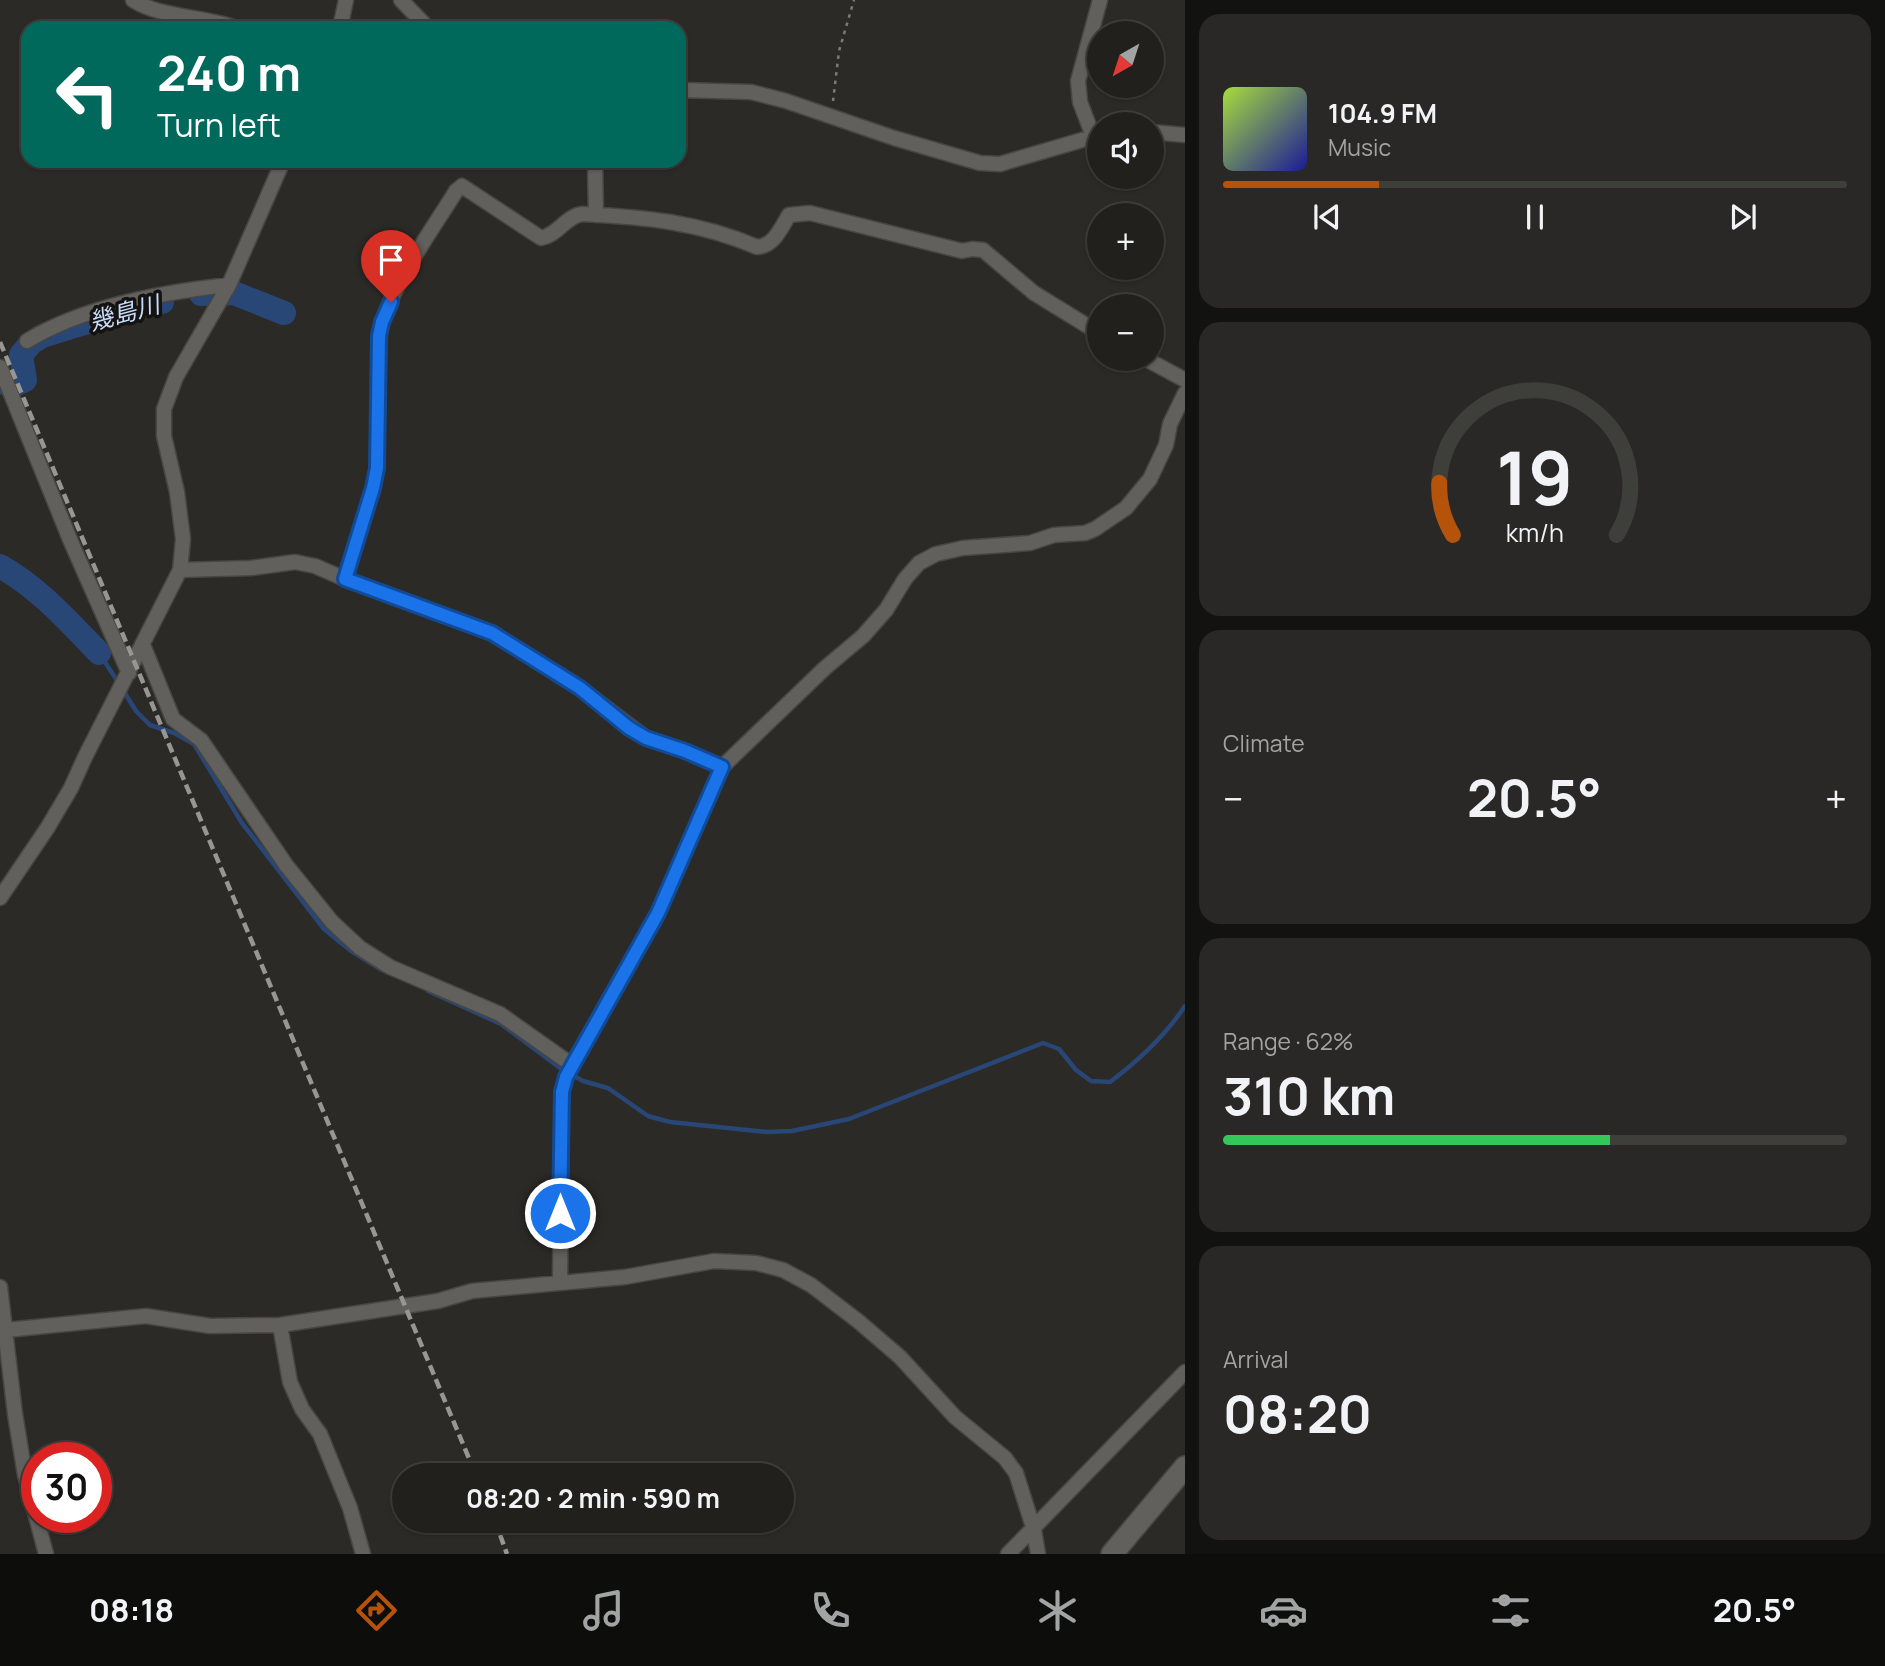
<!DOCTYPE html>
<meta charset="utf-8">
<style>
body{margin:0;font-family:Manrope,"Noto Sans JP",sans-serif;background:#292826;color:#f1f3f6;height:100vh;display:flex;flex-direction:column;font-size:26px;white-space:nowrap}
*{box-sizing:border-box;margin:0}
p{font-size:23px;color:#a2a3a4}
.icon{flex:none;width:38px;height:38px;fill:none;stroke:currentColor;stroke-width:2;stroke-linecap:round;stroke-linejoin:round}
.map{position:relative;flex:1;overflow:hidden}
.drawer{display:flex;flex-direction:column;gap:14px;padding:14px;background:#121210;width:700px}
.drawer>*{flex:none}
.hud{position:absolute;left:21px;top:21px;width:665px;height:147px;border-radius:21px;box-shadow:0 2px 5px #0004,0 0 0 2px #3e3e3b;background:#00695c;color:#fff;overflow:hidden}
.needle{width:46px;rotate:219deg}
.tools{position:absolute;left:1087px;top:21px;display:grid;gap:14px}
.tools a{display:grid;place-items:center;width:77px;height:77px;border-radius:50%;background:#21201d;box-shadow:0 2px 5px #0004,0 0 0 2px #3e3e3b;font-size:35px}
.speed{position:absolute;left:21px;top:1442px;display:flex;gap:14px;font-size:35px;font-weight:700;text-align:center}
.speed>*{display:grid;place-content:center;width:91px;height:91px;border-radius:50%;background:#21201d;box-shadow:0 2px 5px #0004,0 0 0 2px #3e3e3b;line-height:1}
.speed .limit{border:10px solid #d22;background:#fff;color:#111}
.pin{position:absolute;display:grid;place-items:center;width:60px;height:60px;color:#fff;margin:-72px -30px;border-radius:50% 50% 50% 0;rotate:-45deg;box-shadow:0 0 7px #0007}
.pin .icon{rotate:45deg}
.me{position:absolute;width:77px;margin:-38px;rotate:0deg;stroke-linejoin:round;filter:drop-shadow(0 0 5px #0008)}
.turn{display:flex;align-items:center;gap:24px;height:147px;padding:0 21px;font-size:32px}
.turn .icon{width:91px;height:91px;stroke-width:2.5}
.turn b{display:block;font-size:49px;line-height:60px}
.big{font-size:52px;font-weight:700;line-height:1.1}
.drawer .widget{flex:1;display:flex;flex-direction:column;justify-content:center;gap:10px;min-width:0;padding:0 24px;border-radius:21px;background:#292826}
.drawer .dial{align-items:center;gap:0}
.dial svg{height:182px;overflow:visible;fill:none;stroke:#3e3e3b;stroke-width:7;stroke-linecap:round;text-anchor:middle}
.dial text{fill:#f1f3f6;stroke:none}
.song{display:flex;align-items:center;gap:21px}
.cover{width:84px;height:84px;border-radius:10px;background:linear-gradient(135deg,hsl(80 70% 55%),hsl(240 70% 35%))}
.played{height:7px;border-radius:4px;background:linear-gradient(90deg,#b45309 25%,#3e3e3b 25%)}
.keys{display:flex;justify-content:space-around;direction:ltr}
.heat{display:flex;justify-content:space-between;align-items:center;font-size:38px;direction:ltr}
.charge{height:10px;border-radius:5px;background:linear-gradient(90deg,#34c759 62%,#3e3e3b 0)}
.trip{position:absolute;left:392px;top:1463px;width:402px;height:70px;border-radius:35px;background:#21201d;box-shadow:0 2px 5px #0004,0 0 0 2px #3e3e3b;font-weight:700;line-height:70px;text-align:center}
.menu{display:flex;height:112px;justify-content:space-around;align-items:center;background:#0d0d0c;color:#a2a3a4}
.menu .icon{width:49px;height:49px}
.menu .on{color:#b45309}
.menu b{font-size:32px;color:#f1f3f6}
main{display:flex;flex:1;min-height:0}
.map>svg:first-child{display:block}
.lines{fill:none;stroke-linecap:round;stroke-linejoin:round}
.stream{stroke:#284777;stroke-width:4.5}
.river{stroke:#284777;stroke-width:24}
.minor-casing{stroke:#484643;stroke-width:17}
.secondary-casing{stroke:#484643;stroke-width:24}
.path{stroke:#7d7b78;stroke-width:2.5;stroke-dasharray:3.5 5;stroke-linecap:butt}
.minor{stroke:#62605c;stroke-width:14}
.secondary{stroke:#62605c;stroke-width:21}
.rail{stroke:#989693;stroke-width:4.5;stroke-dasharray:10 5;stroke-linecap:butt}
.route-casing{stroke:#114b97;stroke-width:18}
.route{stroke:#1a73e8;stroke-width:12}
.labels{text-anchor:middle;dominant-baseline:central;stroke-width:7;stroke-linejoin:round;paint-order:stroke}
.water-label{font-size:24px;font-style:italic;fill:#c8dcfb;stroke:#141312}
</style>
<main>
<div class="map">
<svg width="1185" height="1554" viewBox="0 0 1185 1554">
<rect width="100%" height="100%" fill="#2c2a27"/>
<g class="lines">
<path class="stream" d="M99 653 118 682
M123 690 136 711 150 725 174 733 194 744 242 823 324 929 351 951 382 970
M428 991 501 1024 560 1068 583 1081 608 1088 648 1116 670 1122 767 1132 792 1131 849 1119 1043 1043 1059 1049 1076 1070 1091 1081 1110 1082C1138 1061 1165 1036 1185 1006"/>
<path class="river" d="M201 294 234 293 284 313
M0 381 12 386 25 380 21 355 31 343 42 336 139 306 162 302
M0 566C39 588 68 621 99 653"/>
<defs>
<path id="minor" d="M133 0C161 18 204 16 236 28
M401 0 428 28
M340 28 346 0
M679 90 751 92 786 101 894 138 980 163 1000 164 1099 135
M1152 132 1185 135
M1093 136 1080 102 1078 81 1100 0
M595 161 596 215
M27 341C84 306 163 292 229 285
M1146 359 1185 380
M0 367 71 542 129 673
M180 570 251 568 295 562 315 566 345 579 373 488 377 468 379 336C388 289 431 232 456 191L462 186 541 238C558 235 566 216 582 214 644 217 699 222 757 247 774 246 781 228 789 215L810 213 962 251 972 249 983 250 1034 293 1099 333
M345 579 492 633 580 688 646 738 685 751 722 767
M143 645 173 719 201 740 286 865 332 922 360 948 390 967 500 1014 572 1065 566 1077 562 1092 560 1282
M0 898 48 827 71 788 85 757 180 570 183 539 177 492 164 436V409L176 377 229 285 283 161
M572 1065 658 913 722 767 825 668 863 636 886 610 905 579 919 563 936 554 963 548 1030 543 1054 535 1085 533 1095 529 1126 508 1150 479 1166 445 1170 424 1185 393
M0 1287 15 1414 25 1475 46 1554
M280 1325 290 1382 302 1409 320 1434 350 1508 363 1554
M6 1330 146 1316 210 1326 280 1325 438 1301 472 1291 625 1277 714 1261 756 1263 783 1270 811 1285 858 1321 900 1357 955 1417 1005 1458 1016 1473 1034 1530 1038 1554
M1008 1554 1185 1372"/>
<path id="secondary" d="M1112 1554 1185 1467"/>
</defs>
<use href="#minor" class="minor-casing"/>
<use href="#secondary" class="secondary-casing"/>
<path class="path" d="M833 101 839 51 854 0"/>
<use href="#minor" class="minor"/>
<use href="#secondary" class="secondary"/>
<path class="rail" d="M0 342 476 1475
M495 1521 507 1554"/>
</g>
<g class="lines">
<defs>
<path id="route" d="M391 302 382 322 379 336 377 468 373 488 345 579 492 633 580 688 629 728 646 738 685 751 722 767 658 913 566 1077 562 1092 560 1213"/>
</defs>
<use href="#route" class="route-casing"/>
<use href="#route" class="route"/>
</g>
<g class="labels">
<g class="water-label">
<text transform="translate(124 312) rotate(-15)">幾島川</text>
</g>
</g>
</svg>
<div class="tools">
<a><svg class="needle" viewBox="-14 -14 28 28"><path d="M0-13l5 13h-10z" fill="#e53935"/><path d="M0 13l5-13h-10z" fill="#a2a3a4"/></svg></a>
<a><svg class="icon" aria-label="sound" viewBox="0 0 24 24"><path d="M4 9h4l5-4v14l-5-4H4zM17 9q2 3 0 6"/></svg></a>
<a>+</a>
<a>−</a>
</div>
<div class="speed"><div class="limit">30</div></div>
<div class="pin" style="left:391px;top:302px;background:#d93025"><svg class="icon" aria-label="arrive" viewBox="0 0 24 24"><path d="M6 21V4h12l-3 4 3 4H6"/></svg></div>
<svg class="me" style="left:560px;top:1213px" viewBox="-20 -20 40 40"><circle r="17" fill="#1a73e8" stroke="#fff" stroke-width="3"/><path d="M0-11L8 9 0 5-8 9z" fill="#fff"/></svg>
<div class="trip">08:20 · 2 min · 590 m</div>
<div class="hud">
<div class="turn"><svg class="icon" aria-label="left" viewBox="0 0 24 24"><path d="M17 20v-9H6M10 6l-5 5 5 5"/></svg><div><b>240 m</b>Turn left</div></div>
</div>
</div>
<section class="drawer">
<div class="widget">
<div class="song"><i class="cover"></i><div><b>104.9 FM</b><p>Music</p></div></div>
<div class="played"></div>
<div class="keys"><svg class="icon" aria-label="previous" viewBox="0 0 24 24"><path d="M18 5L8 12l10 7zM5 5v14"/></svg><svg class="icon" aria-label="pause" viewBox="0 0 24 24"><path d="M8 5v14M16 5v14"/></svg><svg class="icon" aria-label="next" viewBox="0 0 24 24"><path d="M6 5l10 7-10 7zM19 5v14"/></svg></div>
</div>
<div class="widget dial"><svg viewBox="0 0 100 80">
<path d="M14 69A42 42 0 1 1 86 69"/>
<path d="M14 69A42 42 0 0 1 8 46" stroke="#b45309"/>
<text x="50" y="56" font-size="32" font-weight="700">19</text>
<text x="50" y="72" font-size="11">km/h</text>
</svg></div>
<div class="widget"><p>Climate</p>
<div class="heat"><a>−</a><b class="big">20.5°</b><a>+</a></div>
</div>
<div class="widget"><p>Range · 62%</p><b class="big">310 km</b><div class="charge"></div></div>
<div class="widget"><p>Arrival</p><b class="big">08:20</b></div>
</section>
</main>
<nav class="menu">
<b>08:18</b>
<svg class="icon on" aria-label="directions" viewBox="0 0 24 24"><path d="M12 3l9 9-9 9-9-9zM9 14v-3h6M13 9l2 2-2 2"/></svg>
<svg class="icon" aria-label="music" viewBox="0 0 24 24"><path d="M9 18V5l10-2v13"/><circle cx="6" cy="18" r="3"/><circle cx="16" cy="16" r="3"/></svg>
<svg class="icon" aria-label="phone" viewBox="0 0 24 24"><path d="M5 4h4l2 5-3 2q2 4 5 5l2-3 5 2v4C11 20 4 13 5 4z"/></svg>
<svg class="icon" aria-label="climate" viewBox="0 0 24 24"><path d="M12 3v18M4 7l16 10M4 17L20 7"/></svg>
<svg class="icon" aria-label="car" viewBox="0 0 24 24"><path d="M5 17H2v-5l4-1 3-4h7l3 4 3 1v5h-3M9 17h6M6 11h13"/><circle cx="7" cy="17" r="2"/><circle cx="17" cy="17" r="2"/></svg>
<svg class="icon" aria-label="filters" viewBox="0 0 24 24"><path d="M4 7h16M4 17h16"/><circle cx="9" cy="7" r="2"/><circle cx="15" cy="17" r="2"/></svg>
<b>20.5°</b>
</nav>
